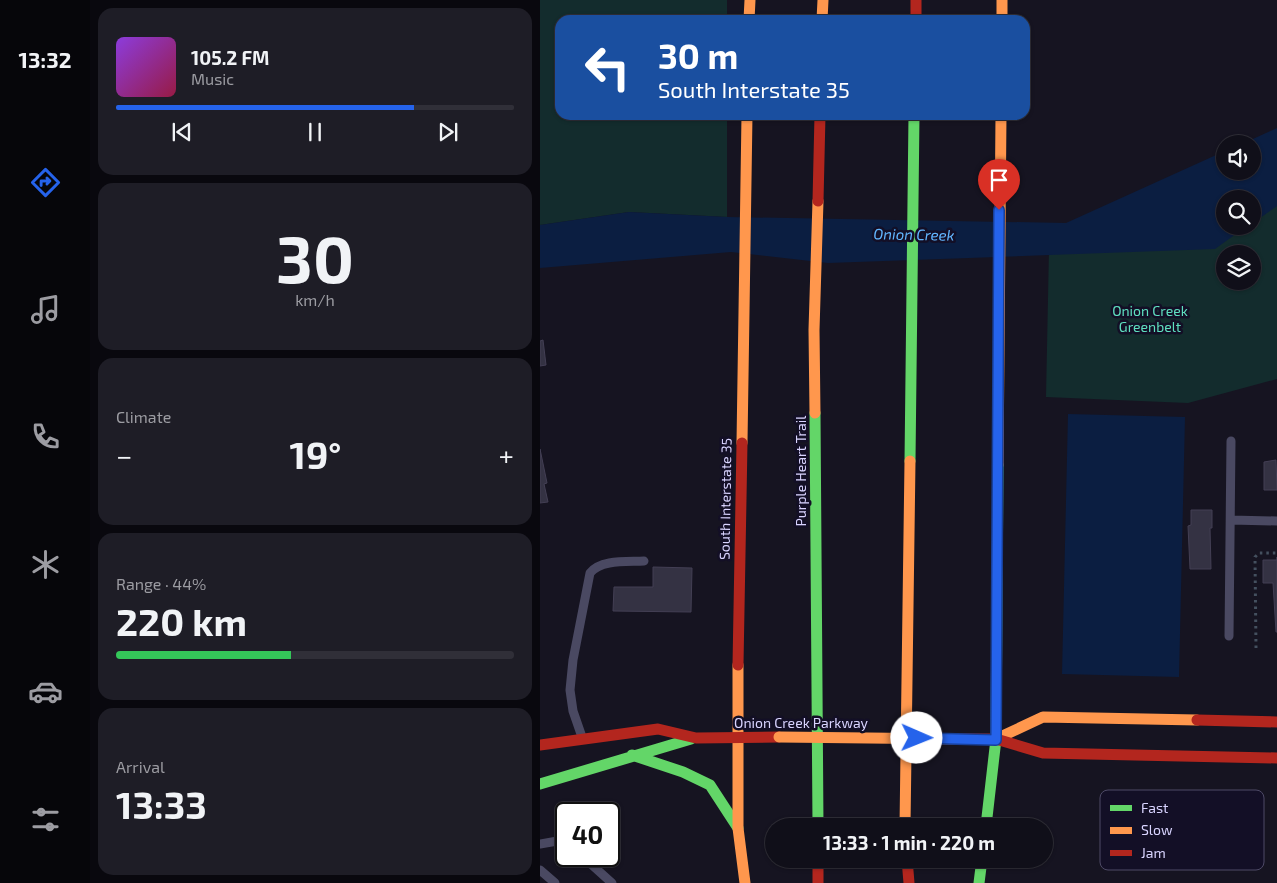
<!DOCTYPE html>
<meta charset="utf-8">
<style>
body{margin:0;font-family:"Exo 2",sans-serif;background:#1e1d26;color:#f1f3f6;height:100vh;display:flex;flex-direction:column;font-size:19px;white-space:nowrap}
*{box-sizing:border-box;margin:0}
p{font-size:16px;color:#9c9ca2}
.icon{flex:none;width:28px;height:28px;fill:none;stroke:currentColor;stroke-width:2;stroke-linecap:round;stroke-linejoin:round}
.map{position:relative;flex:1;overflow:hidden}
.panel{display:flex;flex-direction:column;gap:8px;padding:8px;background:#09080e;width:450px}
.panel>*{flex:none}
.guide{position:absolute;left:15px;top:15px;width:475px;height:105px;border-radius:15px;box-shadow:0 1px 4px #0004,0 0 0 1px #302f38;background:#1a4fa0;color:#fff;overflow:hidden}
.controls{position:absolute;left:676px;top:135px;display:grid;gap:10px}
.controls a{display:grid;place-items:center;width:45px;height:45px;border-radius:50%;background:#100f19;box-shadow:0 1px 4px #0004,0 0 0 1px #302f38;font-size:25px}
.speed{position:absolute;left:15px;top:802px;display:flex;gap:10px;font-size:25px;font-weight:700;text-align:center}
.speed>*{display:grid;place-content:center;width:65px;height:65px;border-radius:50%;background:#100f19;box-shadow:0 1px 4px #0004,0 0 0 1px #302f38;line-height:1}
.speed .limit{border:2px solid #111;border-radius:8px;background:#fff;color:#111}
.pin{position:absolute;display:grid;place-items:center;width:42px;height:42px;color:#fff;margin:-51px -21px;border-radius:50% 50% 50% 0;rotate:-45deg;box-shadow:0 0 5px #0007}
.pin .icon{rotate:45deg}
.me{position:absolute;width:55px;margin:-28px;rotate:91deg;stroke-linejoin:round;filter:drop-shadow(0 0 4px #0008)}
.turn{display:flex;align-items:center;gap:18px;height:105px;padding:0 20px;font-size:22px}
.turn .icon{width:65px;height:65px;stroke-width:2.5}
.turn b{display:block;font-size:35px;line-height:42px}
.big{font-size:38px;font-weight:700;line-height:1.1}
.panel .widget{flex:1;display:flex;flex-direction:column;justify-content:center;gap:8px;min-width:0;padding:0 18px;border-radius:15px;background:#1e1d26}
.panel .dial{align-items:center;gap:0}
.dial b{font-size:65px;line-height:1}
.song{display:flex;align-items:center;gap:15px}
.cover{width:60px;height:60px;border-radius:8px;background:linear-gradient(135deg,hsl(270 70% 55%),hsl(340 70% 35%))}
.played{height:5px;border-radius:2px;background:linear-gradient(90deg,#2563eb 75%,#302f38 75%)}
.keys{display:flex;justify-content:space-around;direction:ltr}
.heat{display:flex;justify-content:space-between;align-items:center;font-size:28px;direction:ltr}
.charge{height:8px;border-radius:4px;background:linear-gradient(90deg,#34c759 44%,#302f38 0)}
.trip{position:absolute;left:225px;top:818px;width:288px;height:50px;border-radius:25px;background:#100f19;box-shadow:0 1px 4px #0004,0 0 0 1px #302f38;font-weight:700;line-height:50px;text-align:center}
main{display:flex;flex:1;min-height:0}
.menu{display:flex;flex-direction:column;width:90px;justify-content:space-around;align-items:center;background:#06060a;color:#9c9ca2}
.menu .icon{width:35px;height:35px}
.menu .on{color:#2563eb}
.menu b{font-size:22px;color:#f1f3f6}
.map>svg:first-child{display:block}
.green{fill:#132c2d;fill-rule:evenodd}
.water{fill:#0b1e41}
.building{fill:#343243;stroke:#433f54}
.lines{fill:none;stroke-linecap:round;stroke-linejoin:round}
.path{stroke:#44505f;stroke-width:3;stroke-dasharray:2.5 4;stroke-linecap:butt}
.lane{stroke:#4a4962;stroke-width:9}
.fast{stroke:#63d668;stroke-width:11}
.slow{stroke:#ff974d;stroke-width:11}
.jam{stroke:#b3261e;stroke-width:11}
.slow-bridge{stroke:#ff974d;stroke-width:11}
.route-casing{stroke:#184099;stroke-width:12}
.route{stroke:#2563eb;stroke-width:9}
.labels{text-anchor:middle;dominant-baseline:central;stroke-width:5;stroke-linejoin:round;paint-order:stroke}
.park-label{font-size:14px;fill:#5fe0c0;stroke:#130f26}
.street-label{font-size:14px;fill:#d9d4ff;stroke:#130f26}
.water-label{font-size:15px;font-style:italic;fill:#62b6ff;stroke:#130f26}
.key{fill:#130f26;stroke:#4e4a67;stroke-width:1}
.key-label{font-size:14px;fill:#d9d4ff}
</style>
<main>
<nav class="menu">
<b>13:32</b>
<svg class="icon on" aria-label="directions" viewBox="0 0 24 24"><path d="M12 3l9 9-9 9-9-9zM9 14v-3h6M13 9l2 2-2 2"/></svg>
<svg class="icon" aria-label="music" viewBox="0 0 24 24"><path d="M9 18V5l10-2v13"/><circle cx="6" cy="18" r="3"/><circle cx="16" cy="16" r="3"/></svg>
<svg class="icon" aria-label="phone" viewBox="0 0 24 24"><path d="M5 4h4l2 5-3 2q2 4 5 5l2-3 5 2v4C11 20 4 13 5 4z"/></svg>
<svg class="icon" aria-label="climate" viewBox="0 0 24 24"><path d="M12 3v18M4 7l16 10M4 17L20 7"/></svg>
<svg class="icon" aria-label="car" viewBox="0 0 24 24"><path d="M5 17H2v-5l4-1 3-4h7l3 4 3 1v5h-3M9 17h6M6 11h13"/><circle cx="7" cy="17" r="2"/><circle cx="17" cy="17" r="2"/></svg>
<svg class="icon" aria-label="filters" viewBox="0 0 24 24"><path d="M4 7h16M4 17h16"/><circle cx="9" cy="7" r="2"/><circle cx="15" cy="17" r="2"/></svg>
</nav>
<section class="panel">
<div class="widget">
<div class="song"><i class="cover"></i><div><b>105.2 FM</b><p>Music</p></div></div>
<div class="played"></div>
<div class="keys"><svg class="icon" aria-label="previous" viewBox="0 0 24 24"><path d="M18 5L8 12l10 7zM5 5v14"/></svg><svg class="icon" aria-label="pause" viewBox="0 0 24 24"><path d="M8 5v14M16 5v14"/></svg><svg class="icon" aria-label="next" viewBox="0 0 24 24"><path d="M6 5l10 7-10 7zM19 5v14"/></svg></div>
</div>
<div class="widget dial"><b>30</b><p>km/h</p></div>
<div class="widget"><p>Climate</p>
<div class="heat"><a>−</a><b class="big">19°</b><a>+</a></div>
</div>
<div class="widget"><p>Range · 44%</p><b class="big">220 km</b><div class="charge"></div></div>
<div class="widget"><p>Arrival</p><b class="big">13:33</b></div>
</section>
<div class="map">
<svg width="737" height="883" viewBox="0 0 737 883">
<rect width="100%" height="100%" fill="#161421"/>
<path class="green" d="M0 0H187V20H20V115H187V217L89 212 0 225Z
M737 187V379L648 403 506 397 509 249 685 226H712L713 201ZM685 254H712V281H685Z"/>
<path class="water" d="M737 128V206L713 223 712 199H685V226H707L675 249 288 263 191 252 0 268V225L89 212 187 217 526 223 685 151V171H712V144H702Z
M528 414 645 417 639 677 522 674Z"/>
<path class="building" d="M3 340 6 365 0 366V341Z
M0 449 7 483 4 484 8 502 0 503Z
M736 460 737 490H724V462Z
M651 510H672V528H670L671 569H650L648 526 651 525Z
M737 557V632H736L733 583H723V560H737Z
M113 567 152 568 151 612 73 611 74 587H113Z"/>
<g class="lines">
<path class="path" d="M716 648 715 557 719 553H737"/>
<path class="lane" d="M691 520 737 521
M689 636 691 441
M42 737 33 711 30 690 33 660 50 573C61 559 88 562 104 561
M0 844 23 840 26 843
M42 856 72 883
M0 870 15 883"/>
<path class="fast" d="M275 413 278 826
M370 461 374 115
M92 755 143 772 170 785 198 828
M0 784 151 739
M446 826 456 739 458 465
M439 883 442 859"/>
<path class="slow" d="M462 0V20
M209 20 210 0
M282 20 283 0
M275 413 274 330 278 201
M202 443 207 115
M458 465 461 115
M198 665V828L205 883
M456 739 503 717 657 720
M365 826 370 461"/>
<path class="jam" d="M376 0V20
M278 201 280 115
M198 665 202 443
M657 720 737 722
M417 739H456L503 753 737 758
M0 745 118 729 156 738 239 737
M278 859V883
M367 859 369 883"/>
<path class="slow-bridge" d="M239 737 417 739"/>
</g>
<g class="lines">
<defs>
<path id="route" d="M377 738 456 740 459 210"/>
</defs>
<use href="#route" class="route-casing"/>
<use href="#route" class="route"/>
</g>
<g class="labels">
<g class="park-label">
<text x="610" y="310">Onion Creek<tspan x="610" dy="16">Greenbelt</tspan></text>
</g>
<g class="street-label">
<text transform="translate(260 471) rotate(-90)">Purple Heart Trail</text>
<text transform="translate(185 499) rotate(-89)">South Interstate 35</text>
<text x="261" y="722">Onion Creek Parkway</text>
</g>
<g class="water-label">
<text transform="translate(374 234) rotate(1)">Onion Creek</text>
</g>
</g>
<rect x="560" y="790" width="164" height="80" rx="8" class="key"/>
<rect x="570" y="805" width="22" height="6" fill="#63d668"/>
<rect x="570" y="827" width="22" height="7" fill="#ff974d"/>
<rect x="570" y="850" width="22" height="6" fill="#b3261e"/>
<g class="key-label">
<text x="601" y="813">Fast</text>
<text x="601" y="835">Slow</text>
<text x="601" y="858">Jam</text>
</g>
</svg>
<div class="controls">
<a><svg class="icon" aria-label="sound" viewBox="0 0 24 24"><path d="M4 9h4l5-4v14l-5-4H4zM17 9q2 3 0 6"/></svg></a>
<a><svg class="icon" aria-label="search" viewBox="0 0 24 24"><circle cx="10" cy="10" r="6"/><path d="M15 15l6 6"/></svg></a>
<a><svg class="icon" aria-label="layers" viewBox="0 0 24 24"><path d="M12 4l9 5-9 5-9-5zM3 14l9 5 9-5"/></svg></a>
</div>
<div class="speed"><div class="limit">40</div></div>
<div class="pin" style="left:459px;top:210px;background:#d93025"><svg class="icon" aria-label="arrive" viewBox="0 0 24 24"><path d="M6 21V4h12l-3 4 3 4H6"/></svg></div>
<svg class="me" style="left:377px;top:738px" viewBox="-20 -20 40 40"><circle r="19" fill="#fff"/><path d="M0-13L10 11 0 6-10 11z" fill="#2563eb"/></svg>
<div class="trip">13:33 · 1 min · 220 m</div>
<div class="guide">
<div class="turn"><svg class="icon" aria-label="left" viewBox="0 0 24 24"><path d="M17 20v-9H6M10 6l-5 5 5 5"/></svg><div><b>30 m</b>South Interstate 35</div></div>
</div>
</div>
</main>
